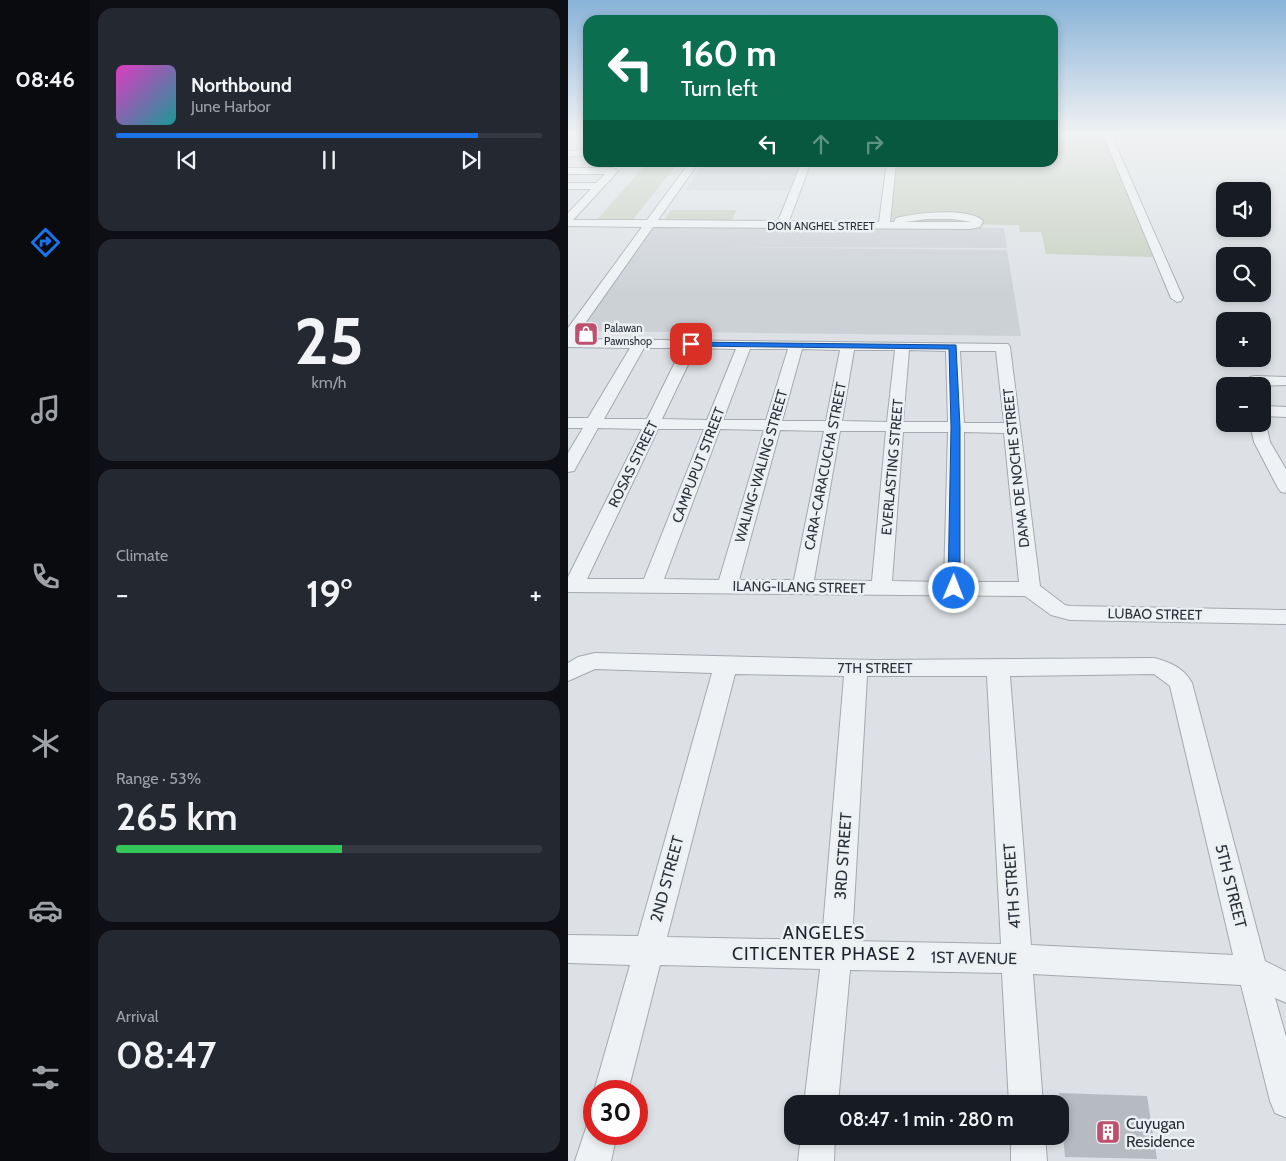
<!DOCTYPE html>
<meta charset="utf-8">
<style>
body{margin:0;font-family:Cabin,sans-serif;background:#242831;color:#f1f3f6;height:100vh;display:flex;flex-direction:column;font-size:19px;white-space:nowrap}
*{box-sizing:border-box;margin:0}
p{font-size:16px;color:#9ea1a6}
.icon{flex:none;width:28px;height:28px;fill:none;stroke:currentColor;stroke-width:2;stroke-linecap:round;stroke-linejoin:round}
.map{position:relative;flex:1;overflow:hidden}
.sheet{display:flex;flex-direction:column;gap:8px;padding:8px;background:#0d0f14;width:478px}
.sheet>*{flex:none}
.guide{position:absolute;left:15px;top:15px;width:475px;height:152px;border-radius:15px;box-shadow:0 2px 8px #0003;background:#0b6e4f;color:#fff;overflow:hidden}
.tools{position:absolute;left:648px;top:182px;display:grid;gap:10px}
.tools a{display:grid;place-items:center;width:55px;height:55px;border-radius:10px;background:#171b24;box-shadow:0 2px 8px #0003;font-size:25px}
.speed{position:absolute;left:15px;top:1080px;display:flex;gap:10px;font-size:25px;font-weight:700;text-align:center}
.speed>*{display:grid;place-content:center;width:65px;height:65px;border-radius:50%;background:#171b24;box-shadow:0 2px 8px #0003;line-height:1}
.speed .limit{border:8px solid #d22;background:#fff;color:#111}
.pin{position:absolute;display:grid;place-items:center;width:42px;height:42px;color:#fff;margin:-21px;border-radius:10px;box-shadow:0 2px 8px #0006}
.me{position:absolute;width:55px;margin:-28px;rotate:1deg;stroke-linejoin:round;filter:drop-shadow(0 0 4px #0008)}
.turn{display:flex;align-items:center;gap:18px;height:105px;padding:0 15px;font-size:22px}
.turn .icon{width:65px;height:65px;stroke-width:2.5}
.turn b{display:block;font-size:35px;line-height:42px}
.lanes{display:flex;align-items:center;height:48px;padding:0 15px;background:#0003;justify-content:center;gap:25px;direction:ltr}
.lanes .off{opacity:.35}
.big{font-size:38px;font-weight:600;line-height:1.1}
.sheet .tile{flex:1;display:flex;flex-direction:column;justify-content:center;gap:8px;min-width:0;padding:0 18px;border-radius:15px;background:#242831}
.sheet .dial{align-items:center;gap:0}
.dial b{font-size:65px;line-height:1}
.song{display:flex;align-items:center;gap:15px}
.cover{width:60px;height:60px;border-radius:8px;background:linear-gradient(135deg,hsl(310 70% 55%),hsl(180 70% 35%))}
.played{height:5px;border-radius:2px;background:linear-gradient(90deg,#1a73e8 85%,#363941 85%)}
.keys{display:flex;justify-content:space-around;direction:ltr}
.heat{display:flex;justify-content:space-between;align-items:center;font-size:28px;direction:ltr}
.charge{height:8px;border-radius:4px;background:linear-gradient(90deg,#34c759 53%,#363941 0)}
.trip{position:absolute;left:216px;top:1095px;width:285px;height:50px;border-radius:15px;background:#171b24;box-shadow:0 2px 8px #0003;font-weight:600;line-height:50px;text-align:center}
main{display:flex;flex:1;min-height:0}
.tab-bar{display:flex;flex-direction:column;width:90px;justify-content:space-around;align-items:center;background:#090b0e;color:#9ea1a6}
.tab-bar .icon{width:35px;height:35px}
.tab-bar .selected{color:#1a73e8}
.tab-bar b{font-size:22px;color:#f1f3f6}
.map>svg:first-child{display:block}
.built{fill:#ccd1d6}
.green{fill:#c5cebf}
.building{fill:#b5bbc1}
.lines{fill:none;stroke-linecap:round;stroke-linejoin:round}
.minor-casing{stroke:#a3a9ae;stroke-width:2}
.minor{fill:#eff2f4;fill-rule:evenodd}
.route{fill:#1a73e8;stroke:#114b97}
.labels{text-anchor:middle;dominant-baseline:central;stroke-width:5;stroke-linejoin:round;paint-order:stroke}
.far-street-label{font-size:11px;fill:#29313a;stroke:#ecf0f3}
.far-poi-label{font-size:11px;fill:#29313a;stroke:#ecf0f3;text-anchor:start}
.street-label{font-size:14px;fill:#29313a;stroke:#ecf0f3}
.near-street-label{font-size:16px;fill:#29313a;stroke:#ecf0f3}
.near-poi-label{font-size:16px;fill:#29313a;stroke:#ecf0f3;text-anchor:start}
.near-neighbourhood-label{font-size:18px;letter-spacing:1px;fill:#1b222b;stroke:#ecf0f3}
</style>
<main>
<nav class="tab-bar">
<b>08:46</b>
<svg class="icon selected" aria-label="directions" viewBox="0 0 24 24"><path d="M12 3l9 9-9 9-9-9zM9 14v-3h6M13 9l2 2-2 2"/></svg>
<svg class="icon" aria-label="music" viewBox="0 0 24 24"><path d="M9 18V5l10-2v13"/><circle cx="6" cy="18" r="3"/><circle cx="16" cy="16" r="3"/></svg>
<svg class="icon" aria-label="phone" viewBox="0 0 24 24"><path d="M5 4h4l2 5-3 2q2 4 5 5l2-3 5 2v4C11 20 4 13 5 4z"/></svg>
<svg class="icon" aria-label="climate" viewBox="0 0 24 24"><path d="M12 3v18M4 7l16 10M4 17L20 7"/></svg>
<svg class="icon" aria-label="car" viewBox="0 0 24 24"><path d="M5 17H2v-5l4-1 3-4h7l3 4 3 1v5h-3M9 17h6M6 11h13"/><circle cx="7" cy="17" r="2"/><circle cx="17" cy="17" r="2"/></svg>
<svg class="icon" aria-label="filters" viewBox="0 0 24 24"><path d="M4 7h16M4 17h16"/><circle cx="9" cy="7" r="2"/><circle cx="15" cy="17" r="2"/></svg>
</nav>
<section class="sheet">
<div class="tile">
<div class="song"><i class="cover"></i><div><b>Northbound</b><p>June Harbor</p></div></div>
<div class="played"></div>
<div class="keys"><svg class="icon" aria-label="previous" viewBox="0 0 24 24"><path d="M18 5L8 12l10 7zM5 5v14"/></svg><svg class="icon" aria-label="pause" viewBox="0 0 24 24"><path d="M8 5v14M16 5v14"/></svg><svg class="icon" aria-label="next" viewBox="0 0 24 24"><path d="M6 5l10 7-10 7zM19 5v14"/></svg></div>
</div>
<div class="tile dial"><b>25</b><p>km/h</p></div>
<div class="tile"><p>Climate</p>
<div class="heat"><a>−</a><b class="big">19°</b><a>+</a></div>
</div>
<div class="tile"><p>Range · 53%</p><b class="big">265 km</b><div class="charge"></div></div>
<div class="tile"><p>Arrival</p><b class="big">08:47</b></div>
</section>
<div class="map">
<svg width="719" height="1161" viewBox="0 0 719 1161">
<rect width="100%" height="100%" fill="#dde1e5"/>
<path class="built" d="M550 132H718L719 139 551 136Z
M134 163H233L223 190H118Z
M85 226 436 228 439 248 135 247 439 250 453 336 7 331Z"/>
<path class="green" d="M485 140 537 141 585 257 478 254 473 232H452L451 225 320 224 329 163 485 162Z
M79 163H110L63 222H27Z
M103 210H169L162 223 96 220Z"/>
<path class="building" d="M491 1093 579 1096 589 1159 497 1157Z"/>
<g class="lines">
<defs>
<path id="minor" d="M534 132H542L615 298 613 301 609 302 603 298Z
M20 149V155L0 157V151Z
M122 162H131L90 220 210 221 234 162H243L221 221 311 222 319 162H328L322 222H326L328 218C347 213 401 207 415 221L412 227 402 229 85 227 6 339 440 344 442 347 472 586 497 605 502 606 719 610V624L502 620 483 615 457 596 0 592V577L74 429 30 428 6 471 0 472V453L15 428H0V418H20L62 348 0 347V328L74 227 0 226V213L23 189H0V183H28L37 174H0V168H45L50 171 5 220H79ZM359 219H384L404 222H337ZM76 348H114L79 419H36ZM128 348 168 349 139 420 94 419ZM182 349H220L198 420H155ZM234 349 272 350 258 421H214ZM286 350H327L319 422 274 421ZM341 350 378 351 380 422H335ZM392 351H428L436 423H396ZM90 429H136L76 579H19ZM152 429 196 430 151 580 96 579ZM212 430 256 431 226 580H171ZM272 431H318L304 581 246 580ZM335 432H380L376 582 324 581ZM396 432 436 433 451 582H396Z
M687 376 719 377V385L678 386 682 377Z
M694 406 719 407V417L694 416Z
M694 420 698 424 702 442 719 471V493L713 492 710 488 686 442 682 424H694Z
M27 653 306 660 586 658C602 662 616 668 624 683L697 961 719 972V1003L707 998 719 1040V1118L707 1113 702 1101 673 985 465 974 475 1104H441L434 973 282 970 270 1104H236L252 969 92 965 60 1091H26L62 965 0 963V935L70 936 144 673 27 669 0 681V663L10 657ZM167 674 276 676 254 940 99 937ZM586 674 602 686 665 955 463 945 442 676ZM299 676H419L433 944 284 941Z
M26 1119V1134H49L43 1161H7L20 1122Z
M233 1136H267L266 1161H230Z
M443 1136H477L479 1161H443Z"/>
</defs>
<use href="#minor" class="minor-casing"/>
<use href="#minor" class="minor"/>
</g>
<linearGradient id="sky" x2="0" y2="1"><stop stop-color="#89b3d8"/><stop offset="0.45" stop-color="#f0f2f3"/><stop offset="1" stop-color="#f0f2f3" stop-opacity="0"/></linearGradient>
<rect width="719" height="295" fill="url(#sky)"/>
<path class="route" d="M120 342 388 345 392 427V588L390 591H382L380 588 383 427 381 349 123 346H120Z"/>
<defs>
<symbol id="shop-square" viewBox="-11 -11 22 22"><rect x="-9" y="-9" width="18" height="18" rx="4" fill="#bd506c" stroke="#ecf0f3"/><path d="M-5-2.5h2.3a2.7 3.5 0 0 1 5.4 0H5L5.5 6h-11ZM-1.5-2.5h3a1.5 2.3 0 0 0-3 0Z" fill="#fff"/></symbol>
<symbol id="building-square" viewBox="-11 -11 22 22"><rect x="-9" y="-9" width="18" height="18" rx="4" fill="#bd506c" stroke="#ecf0f3"/><path d="M-4-6H4V6H1V3H-1V6H-4ZM-2.5-4.3h1.7v1.8h-1.7ZM.8-4.3h1.7v1.8H.8ZM-2.5-1h1.7V.8h-1.7ZM.8-1h1.7V.8H.8Z" fill="#fff"/></symbol>
</defs>
<g fill-rule="evenodd">
<use href="#shop-square" x="4" y="320" width="28" height="28"/>
<use href="#building-square" x="526" y="1118" width="28" height="28"/>
</g>
<g class="labels">
<g class="far-street-label">
<text x="253" y="226">DON ANGHEL STREET</text>
</g>
<g class="far-poi-label">
<text x="36" y="328">Palawan<tspan x="36" dy="13">Pawnshop</tspan></text>
</g>
<g class="street-label">
<text transform="translate(65 464) rotate(-64)">ROSAS STREET</text>
<text transform="translate(130 465) rotate(-69)">CAMPUPUT STREET</text>
<text transform="translate(193 466) rotate(-74)">WALING-WALING STREET</text>
<text transform="translate(257 466) rotate(-79)">CARA-CARACUCHA STREET</text>
<text transform="translate(324 467) rotate(-85)">EVERLASTING STREET</text>
<text transform="translate(448 468) rotate(-96)">DAMA DE NOCHE STREET</text>
<text transform="translate(231 587) rotate(1)">ILANG-ILANG STREET</text>
<text transform="translate(587 614) rotate(1)">LUBAO STREET</text>
<text x="307" y="668">7TH STREET</text>
</g>
<g class="near-street-label">
<text transform="translate(275 856) rotate(-86)">3RD STREET</text>
<text transform="translate(99 879) rotate(-75)">2ND STREET</text>
<text transform="translate(444 886) rotate(-94)">4TH STREET</text>
<text transform="translate(663 886) rotate(76)">5TH STREET</text>
<text transform="translate(406 958) rotate(1)">1ST AVENUE</text>
</g>
<g class="near-poi-label">
<text x="558" y="1123">Cuyugan<tspan x="558" dy="18">Residence</tspan></text>
</g>
<g class="near-neighbourhood-label">
<text x="256" y="933">ANGELES<tspan x="256" dy="21">CITICENTER PHASE 2</tspan></text>
</g>
</g>
</svg>
<div class="tools">
<a><svg class="icon" aria-label="sound" viewBox="0 0 24 24"><path d="M4 9h4l5-4v14l-5-4H4zM17 9q2 3 0 6"/></svg></a>
<a><svg class="icon" aria-label="search" viewBox="0 0 24 24"><circle cx="10" cy="10" r="6"/><path d="M15 15l6 6"/></svg></a>
<a>+</a>
<a>−</a>
</div>
<div class="speed"><div class="limit">30</div></div>
<div class="pin" style="left:123px;top:344px;background:#d93025"><svg class="icon" aria-label="arrive" viewBox="0 0 24 24"><path d="M6 21V4h12l-3 4 3 4H6"/></svg></div>
<svg class="me" style="left:386px;top:588px" viewBox="-20 -20 40 40"><circle r="17" fill="#1a73e8" stroke="#fff" stroke-width="3"/><path d="M0-11L8 9 0 5-8 9z" fill="#fff"/></svg>
<div class="trip">08:47 · 1 min · 280 m</div>
<div class="guide">
<div class="turn"><svg class="icon" aria-label="left" viewBox="0 0 24 24"><path d="M17 20v-9H6M10 6l-5 5 5 5"/></svg><div><b>160 m</b>Turn left</div></div>
<div class="lanes"><svg class="icon" aria-label="left" viewBox="0 0 24 24"><path d="M17 20v-9H6M10 6l-5 5 5 5"/></svg><svg class="icon off" aria-label="ahead" viewBox="0 0 24 24"><path d="M12 20V5M6 11l6-6 6 6"/></svg><svg class="icon off" aria-label="right" viewBox="0 0 24 24"><path d="M7 20v-9h11M14 6l5 5-5 5"/></svg></div>
</div>
</div>
</main>
